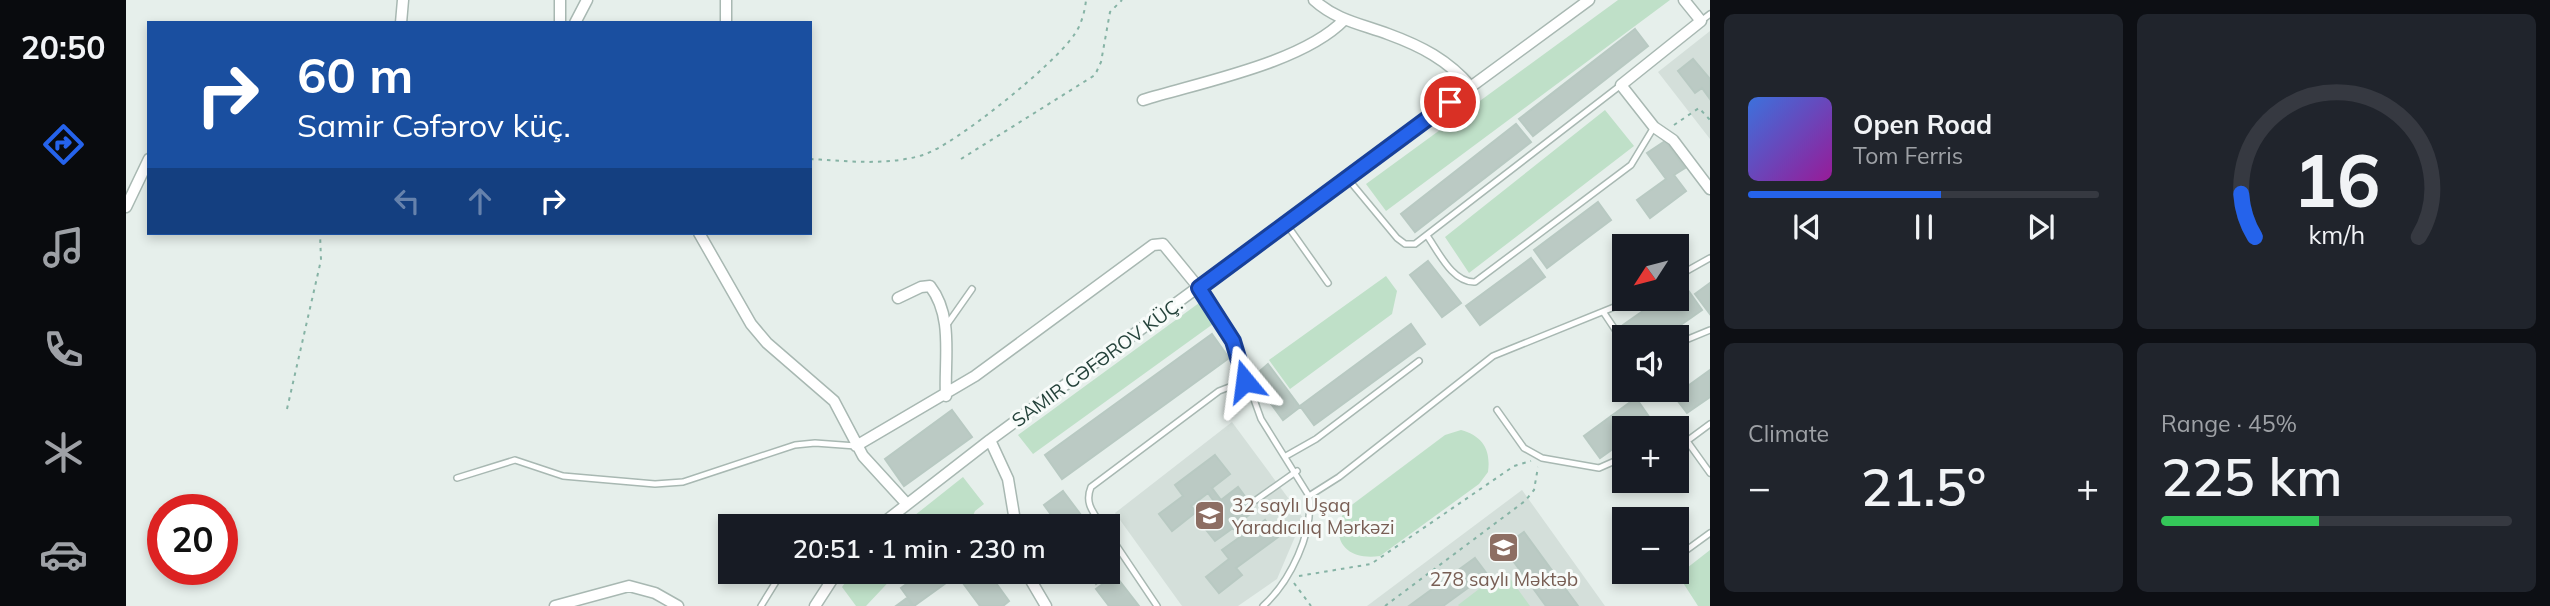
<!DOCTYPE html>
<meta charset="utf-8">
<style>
body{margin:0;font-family:Mulish,sans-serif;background:#20242c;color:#f1f3f6;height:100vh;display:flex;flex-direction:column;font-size:26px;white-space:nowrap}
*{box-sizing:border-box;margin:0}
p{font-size:23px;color:#9ea1a6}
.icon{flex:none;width:38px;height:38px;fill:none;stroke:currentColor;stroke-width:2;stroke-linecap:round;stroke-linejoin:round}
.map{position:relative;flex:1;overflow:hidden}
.side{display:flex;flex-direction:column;gap:14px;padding:14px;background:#0d0f14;width:840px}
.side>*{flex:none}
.banner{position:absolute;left:21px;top:21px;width:665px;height:214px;border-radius:0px;box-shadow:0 4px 10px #0003;background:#1a4fa0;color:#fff;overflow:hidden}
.needle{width:46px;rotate:234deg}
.buttons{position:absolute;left:1486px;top:234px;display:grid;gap:14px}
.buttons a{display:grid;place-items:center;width:77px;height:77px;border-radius:0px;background:#171b24;box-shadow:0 4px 10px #0003;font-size:35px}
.speed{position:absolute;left:21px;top:494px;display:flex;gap:14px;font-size:35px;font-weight:700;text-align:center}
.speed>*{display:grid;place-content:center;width:91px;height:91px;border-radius:50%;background:#171b24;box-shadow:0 4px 10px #0003;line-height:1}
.speed .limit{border:10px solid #d22;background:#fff;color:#111}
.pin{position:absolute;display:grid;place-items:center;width:60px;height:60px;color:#fff;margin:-30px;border:4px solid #fff;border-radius:50%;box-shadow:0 2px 7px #0007}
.me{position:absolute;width:77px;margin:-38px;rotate:344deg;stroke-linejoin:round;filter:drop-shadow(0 0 5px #0008)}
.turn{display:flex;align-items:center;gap:24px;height:147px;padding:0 35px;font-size:32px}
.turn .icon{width:91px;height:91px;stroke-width:2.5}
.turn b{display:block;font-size:49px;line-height:60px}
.lanes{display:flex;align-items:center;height:66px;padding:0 35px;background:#0003;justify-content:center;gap:35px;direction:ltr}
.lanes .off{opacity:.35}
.big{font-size:52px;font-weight:600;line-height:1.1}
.side .card{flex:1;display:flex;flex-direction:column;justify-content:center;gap:10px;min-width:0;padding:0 24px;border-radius:10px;background:#20242c}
.side .dial{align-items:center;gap:0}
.dial svg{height:182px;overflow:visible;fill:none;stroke:#363941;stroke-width:7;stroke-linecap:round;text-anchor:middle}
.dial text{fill:#f1f3f6;stroke:none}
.song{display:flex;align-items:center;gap:21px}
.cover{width:84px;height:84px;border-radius:10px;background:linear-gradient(135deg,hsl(220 70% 55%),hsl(300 70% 35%))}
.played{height:7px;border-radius:4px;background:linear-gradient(90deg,#2563eb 55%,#363941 55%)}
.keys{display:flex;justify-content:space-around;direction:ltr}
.heat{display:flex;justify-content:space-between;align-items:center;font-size:38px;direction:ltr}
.charge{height:10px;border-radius:5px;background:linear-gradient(90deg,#34c759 45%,#363941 0)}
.side .tiles{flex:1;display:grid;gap:14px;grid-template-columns:repeat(2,1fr)}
.trip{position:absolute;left:592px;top:514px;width:402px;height:70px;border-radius:0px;background:#171b24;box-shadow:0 4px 10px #0003;font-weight:600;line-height:70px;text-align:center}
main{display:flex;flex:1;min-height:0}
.menu{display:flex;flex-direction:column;width:126px;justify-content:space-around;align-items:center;background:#090b0e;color:#9ea1a6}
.menu .icon{width:49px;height:49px}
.menu .selected{color:#2563eb}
.menu b{font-size:32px;color:#f1f3f6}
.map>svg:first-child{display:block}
.built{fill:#d4dfda}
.green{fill:#bfe0c8}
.building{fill:#bbcac4;stroke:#b8c9c2;stroke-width:2}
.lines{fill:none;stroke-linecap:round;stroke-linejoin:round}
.service-casing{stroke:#a8b8b2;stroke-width:8}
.minor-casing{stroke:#a8b8b2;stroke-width:13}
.path{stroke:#86b3a5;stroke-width:2;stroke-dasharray:3.5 5;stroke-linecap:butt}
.service{stroke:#fff;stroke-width:5}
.minor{stroke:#fff;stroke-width:10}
.route-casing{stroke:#184099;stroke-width:18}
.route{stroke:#2563eb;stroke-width:12}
.labels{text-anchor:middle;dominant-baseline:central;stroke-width:6;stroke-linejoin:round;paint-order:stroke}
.street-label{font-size:19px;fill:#24423a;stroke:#f7fbf9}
.education-label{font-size:19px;fill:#785e54;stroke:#f7fbf9;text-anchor:start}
</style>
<main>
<nav class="menu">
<b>20:50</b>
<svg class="icon selected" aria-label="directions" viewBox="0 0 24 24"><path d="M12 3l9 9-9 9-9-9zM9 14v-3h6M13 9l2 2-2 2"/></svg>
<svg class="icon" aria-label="music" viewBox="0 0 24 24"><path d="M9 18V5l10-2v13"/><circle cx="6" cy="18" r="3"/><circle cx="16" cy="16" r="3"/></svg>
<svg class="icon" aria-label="phone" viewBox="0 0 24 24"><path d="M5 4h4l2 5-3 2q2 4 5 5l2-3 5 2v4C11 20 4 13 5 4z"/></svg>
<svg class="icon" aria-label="climate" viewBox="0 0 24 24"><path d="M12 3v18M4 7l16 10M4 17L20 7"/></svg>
<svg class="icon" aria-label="car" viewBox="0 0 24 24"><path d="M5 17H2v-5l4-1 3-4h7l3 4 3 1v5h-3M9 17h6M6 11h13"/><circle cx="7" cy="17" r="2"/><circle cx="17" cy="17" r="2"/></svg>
</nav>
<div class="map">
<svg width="1584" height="606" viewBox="0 0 1584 606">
<rect width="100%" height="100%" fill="#e6efeb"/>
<path class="built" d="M1584 31V139L1532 72Z
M1106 422 1177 518 1151 579 1112 606H1056L989 513Z
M1396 490 1479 606H1241Z"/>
<path class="green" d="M1492 0H1544L1260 211 1240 184Z
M1479 110 1508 146 1343 273 1319 237Z
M1260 276 1271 291 1266 314 1164 389 1143 360Z
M1073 303 1087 324 907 454 892 435Z
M1335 430C1357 436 1365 450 1362 472L1353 484 1254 556C1222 561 1202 541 1219 510L1319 435Z
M837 477 858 504 849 511 842 527H774Z
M1584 550V606H1572L1552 575Z
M1378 570 1404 606H1333L1332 605Z
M727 572H772L740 606H730L716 587Z"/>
<path class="building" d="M1509 29 1522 46 1407 136 1393 119Z
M1567 59 1584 79V99L1576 88 1569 93 1552 71Z
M1390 124 1405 142 1289 232 1275 214Z
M1539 141 1559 168 1548 175 1560 191 1524 218 1511 200 1540 179 1521 153Z
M1472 202 1485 220 1421 268 1408 250Z
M1405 258 1419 277 1354 325 1340 306Z
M1302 261 1335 303 1316 317 1284 275Z
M1557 283 1576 310 1536 338H1506L1497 325 1534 299H1550V288Z
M1584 283V314L1569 294Z
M1285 324 1299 344 1188 425 1174 406Z
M1086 334 1103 358 936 479 919 455Z
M1142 364 1174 407 1157 420 1126 378Z
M1584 370V397L1561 413 1548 396Z
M1510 398 1526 421 1514 429H1498V441L1474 458 1458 436Z
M826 410 846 437 778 486 759 459Z
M1089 455 1104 474 1086 488 1095 500 1112 487 1129 510 1113 523 1121 534 1139 520 1152 537 1110 568 1116 575 1093 593 1080 577 1103 559 1096 550 1114 537 1107 528 1089 541 1073 521 1092 507 1082 493 1065 506 1070 512 1046 531 1033 514 1057 496 1049 485Z
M937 491 964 527H934L918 505Z
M1398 532 1452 606H1420L1377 547Z
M1398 532 1452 606H1420L1377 547Z
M1349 558 1361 574 1317 606H1283Z
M1349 558 1361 574 1317 606H1283Z
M982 559 990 569 970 584 962 572H982Z
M797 572H829L831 575 788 606 775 588Z
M835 572H862L883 601 877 606H854L831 575Z
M989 575 1013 606H983L970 589Z
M781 598 787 606H770Z"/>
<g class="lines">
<defs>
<path id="service" d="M1575 21 1584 14
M1222 179 1271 238 1279 244H1289L1495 85
M1161 225 1202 283
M1302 237C1313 253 1327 283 1349 282L1505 165 1528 127
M1550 277 1584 258
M1073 288 1107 341 1135 419 1183 496C1188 532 1164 582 1137 606
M1478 313 1498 343
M820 326 846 289
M1550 344 1584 330
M1371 410 1398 448 1416 458 1473 468 1498 457
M1584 424 1561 441 1584 473
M1550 437 1561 441
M1160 456 1190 439 1293 361
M331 478 389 460 437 476 529 484 557 482 669 445 689 443 730 446
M1183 496 1213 477 1367 356 1508 299
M1130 500 1171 471
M977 527C968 513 958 504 965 487L1093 391 1119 381
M982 533 1031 606
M1551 557 1584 533
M635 606 656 572"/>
<path id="minor" d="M600 0V23
M1188 0C1210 20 1235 24 1262 34 1295 46 1322 60 1345 87
M1558 0 1575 21 1495 85 1528 127 1547 140 1584 189
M275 23 277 0
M434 23V0
M449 23 461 0
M1017 100C1075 82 1176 63 1218 20
M0 207 23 159
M573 233 625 324 641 343 708 401 737 456 780 503
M772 298 795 287 804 286C828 317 818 360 820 396
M864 440 882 479 890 527
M730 446 849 376 1027 245 1037 244 1073 288
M752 527 864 440 1463 0
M900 572 920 606
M429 606 503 586 529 593 552 606
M689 606 711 572"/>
</defs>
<use href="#service" class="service-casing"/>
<use href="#minor" class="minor-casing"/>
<path class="path" d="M1548 125 1573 108 1584 120
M684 159C722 161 760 166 797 155 829 145 929 64 948 35 955 26 959 11 960 0
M835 159 969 75 975 62 984 12 996 0
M161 409 195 260 194 233
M1173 576 1245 564 1388 466 1405 461
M1168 583 1185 606
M1259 606 1399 501 1408 490 1412 467"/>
<use href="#service" class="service"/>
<use href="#minor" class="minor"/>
</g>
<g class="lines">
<defs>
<path id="route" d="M1119 381 1107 341 1073 288 1324 102"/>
</defs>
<use href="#route" class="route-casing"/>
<use href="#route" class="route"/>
</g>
<defs>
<symbol id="school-square" viewBox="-11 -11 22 22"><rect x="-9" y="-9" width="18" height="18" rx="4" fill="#8d6e63" stroke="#f7fbf9"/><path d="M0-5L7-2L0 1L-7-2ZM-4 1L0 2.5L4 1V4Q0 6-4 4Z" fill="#fff"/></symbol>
</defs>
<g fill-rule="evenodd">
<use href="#school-square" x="1066" y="498" width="35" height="35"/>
<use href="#school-square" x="1360" y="530" width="35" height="35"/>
</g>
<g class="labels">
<g class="street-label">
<text transform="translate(971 362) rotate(-36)">SAMIR CƏFƏROV KÜÇ.</text>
</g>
<g class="education-label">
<text x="1106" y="505">32 saylı Uşaq<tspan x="1106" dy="22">Yaradıcılıq Mərkəzi</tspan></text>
<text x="1378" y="579" text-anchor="middle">278 saylı Məktəb</text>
</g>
</g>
</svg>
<div class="buttons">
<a><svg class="needle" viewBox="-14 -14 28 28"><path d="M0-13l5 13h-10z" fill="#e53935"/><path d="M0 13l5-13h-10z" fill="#9ea1a6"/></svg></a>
<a><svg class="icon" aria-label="sound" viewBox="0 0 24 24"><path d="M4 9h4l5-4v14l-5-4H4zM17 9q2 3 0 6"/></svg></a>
<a>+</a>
<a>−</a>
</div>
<div class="speed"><div class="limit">20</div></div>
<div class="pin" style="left:1324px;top:102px;background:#d93025"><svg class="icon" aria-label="arrive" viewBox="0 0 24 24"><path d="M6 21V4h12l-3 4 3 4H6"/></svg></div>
<svg class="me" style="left:1119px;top:381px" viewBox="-20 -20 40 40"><path d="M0-17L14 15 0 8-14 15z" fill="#2563eb" stroke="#fff" stroke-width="4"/></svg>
<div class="trip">20:51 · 1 min · 230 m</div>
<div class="banner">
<div class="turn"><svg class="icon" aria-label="right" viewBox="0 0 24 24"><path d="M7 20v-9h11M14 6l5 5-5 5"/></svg><div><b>60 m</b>Samir Cəfərov küç.</div></div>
<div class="lanes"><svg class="icon off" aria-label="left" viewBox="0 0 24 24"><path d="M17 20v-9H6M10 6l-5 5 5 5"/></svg><svg class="icon off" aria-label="ahead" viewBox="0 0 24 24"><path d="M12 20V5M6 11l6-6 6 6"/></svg><svg class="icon" aria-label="right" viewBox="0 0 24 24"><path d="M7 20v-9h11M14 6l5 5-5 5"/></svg></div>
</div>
</div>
<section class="side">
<div class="tiles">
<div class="card">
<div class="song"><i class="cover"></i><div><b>Open Road</b><p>Tom Ferris</p></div></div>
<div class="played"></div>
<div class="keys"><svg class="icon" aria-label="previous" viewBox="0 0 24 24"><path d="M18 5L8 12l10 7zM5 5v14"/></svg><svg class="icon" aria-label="pause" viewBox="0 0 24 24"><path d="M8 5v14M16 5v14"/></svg><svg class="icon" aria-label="next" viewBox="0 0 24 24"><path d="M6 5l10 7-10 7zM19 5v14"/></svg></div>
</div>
<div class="card dial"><svg viewBox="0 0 100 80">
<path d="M14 69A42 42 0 1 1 86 69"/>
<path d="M14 69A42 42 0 0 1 8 50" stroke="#2563eb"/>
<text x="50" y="56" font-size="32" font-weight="700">16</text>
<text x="50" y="72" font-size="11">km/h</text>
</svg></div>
<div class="card"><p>Climate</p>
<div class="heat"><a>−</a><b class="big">21.5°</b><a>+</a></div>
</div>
<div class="card"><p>Range · 45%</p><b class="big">225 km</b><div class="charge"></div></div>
</div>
</section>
</main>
